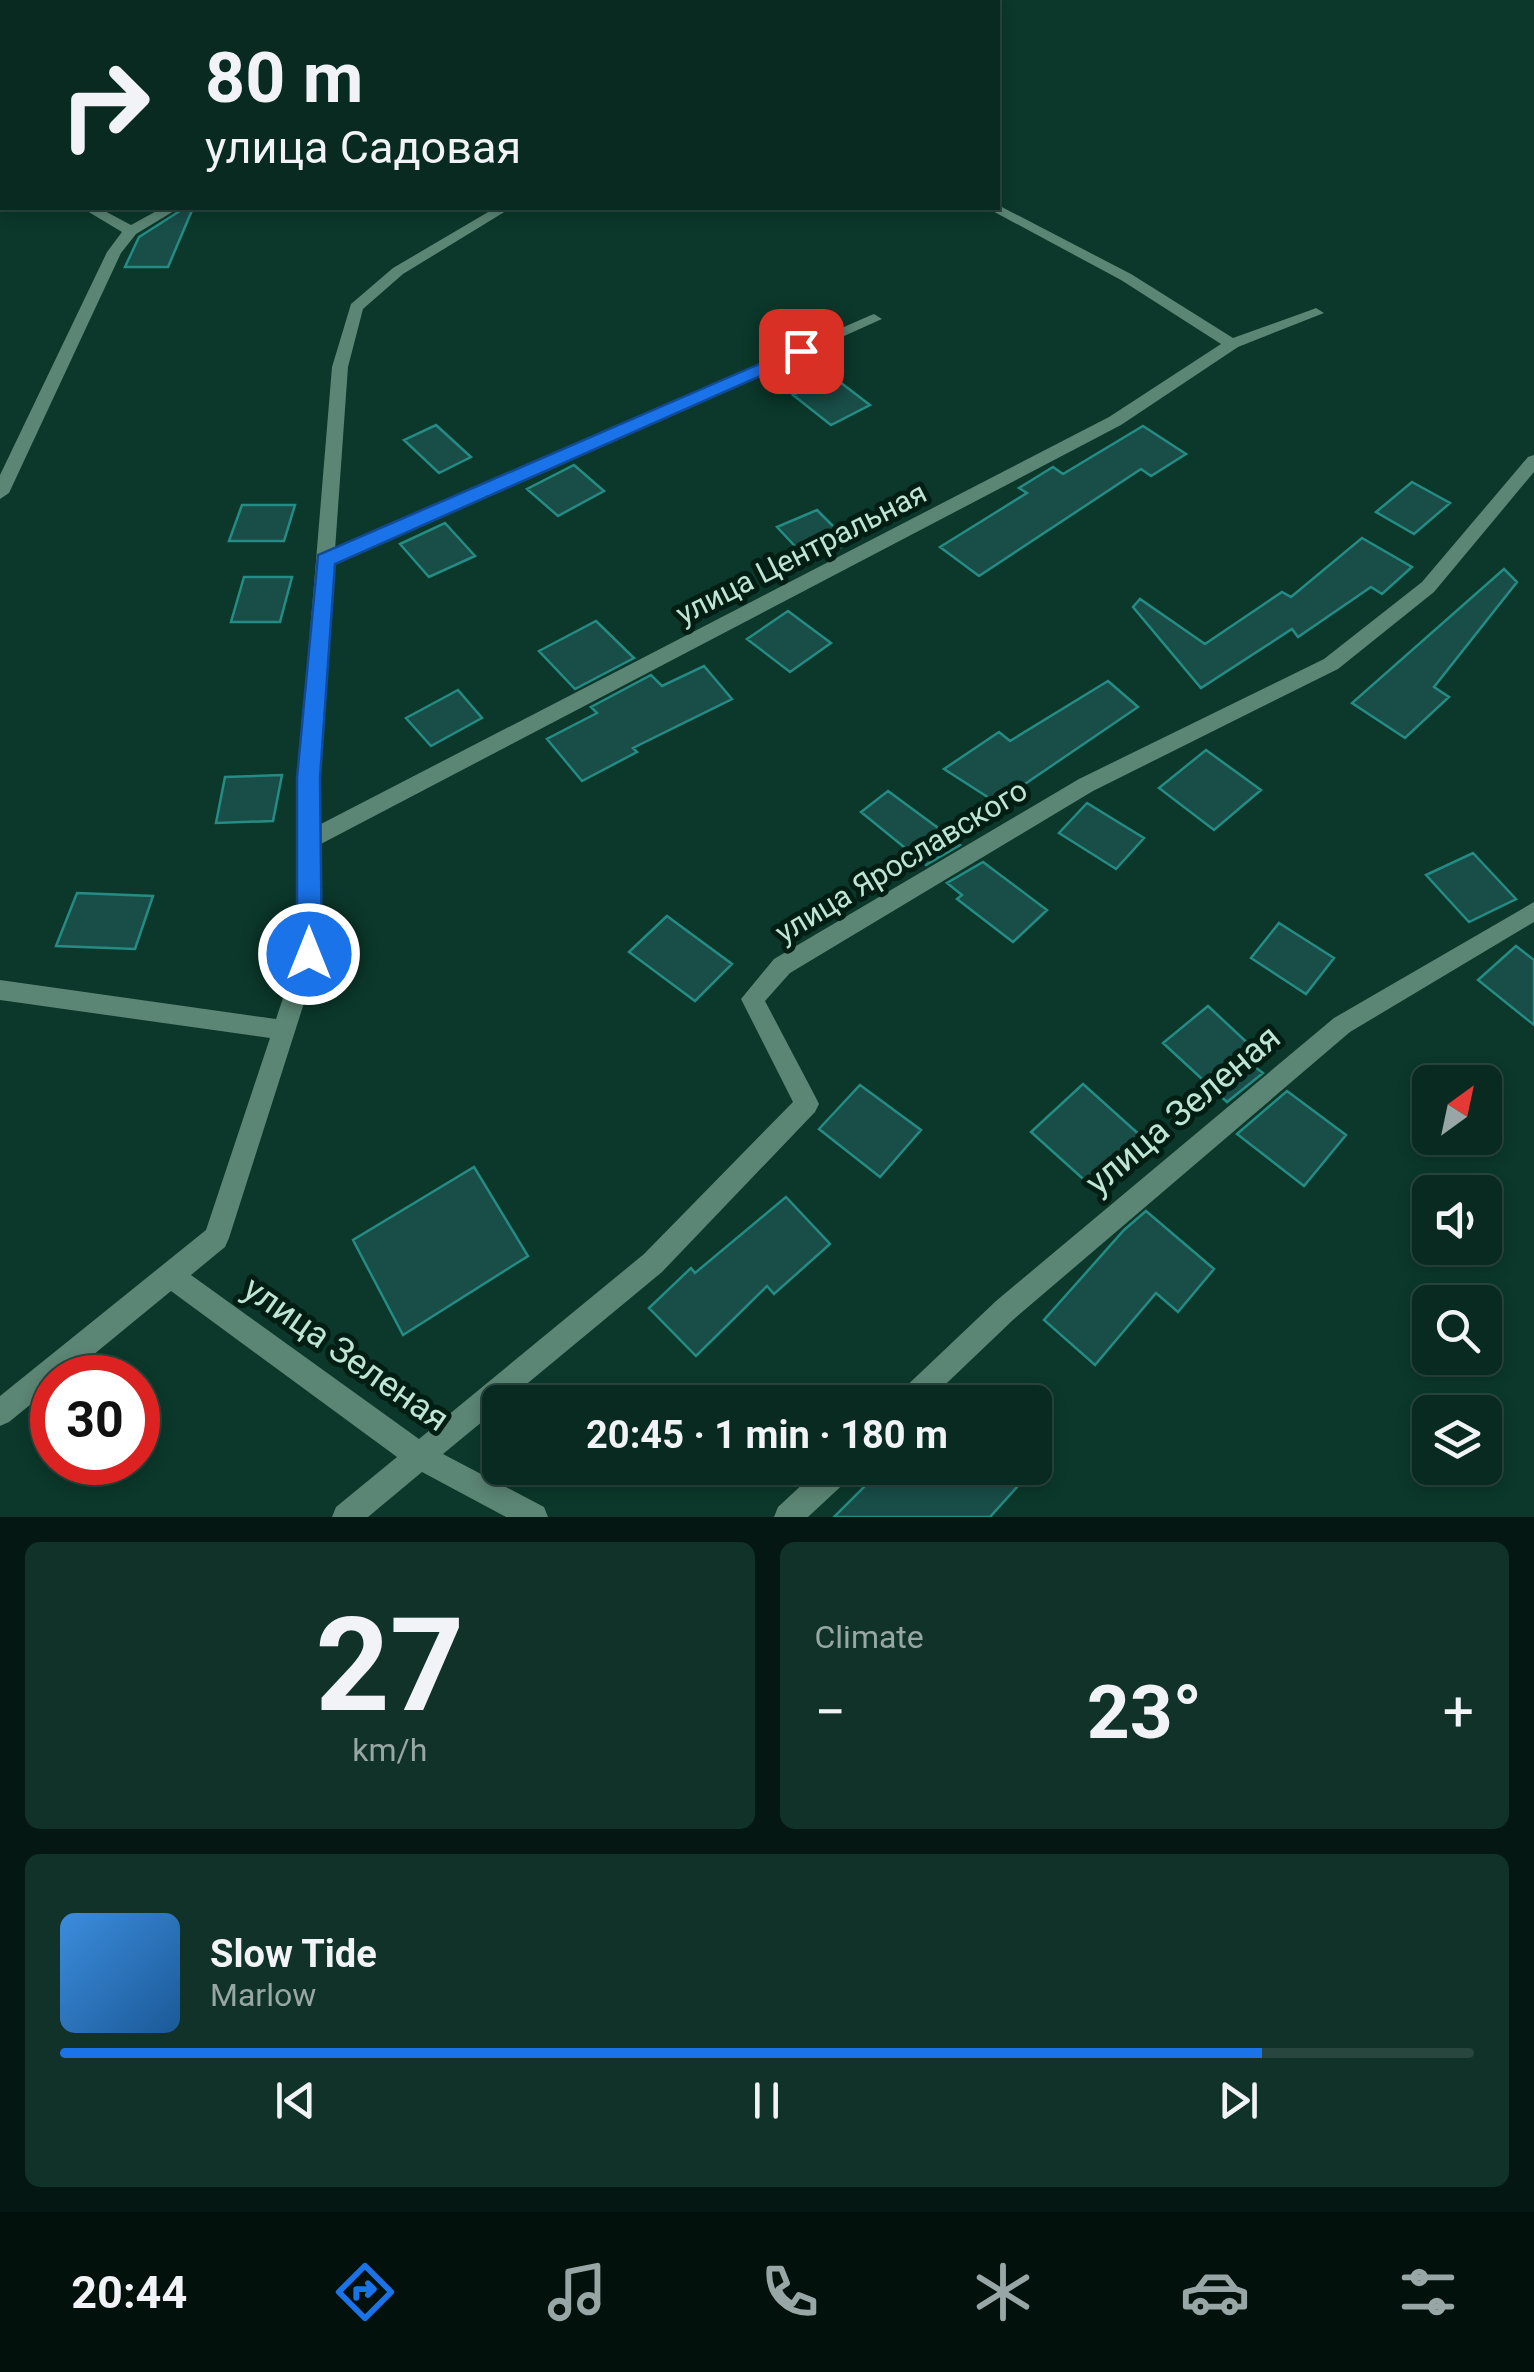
<!DOCTYPE html>
<meta charset="utf-8">
<style>
body{margin:0;font-family:Roboto,sans-serif;background:#113229;color:#f1f3f6;height:100vh;display:flex;flex-direction:column;font-size:38px;white-space:nowrap}
*{box-sizing:border-box;margin:0}
p{font-size:32px;color:#98a7a5}
.icon{flex:none;width:55px;height:55px;fill:none;stroke:currentColor;stroke-width:2;stroke-linecap:round;stroke-linejoin:round}
.map{position:relative;height:1517px;overflow:hidden}
.sheet{display:flex;flex-direction:column;gap:25px;padding:25px;background:#041712;flex:1}
.sheet>*{flex:none}
.guide{position:absolute;left:0px;top:0px;width:1000px;height:210px;box-shadow:0 5px 15px #0003,0 0 0 2px #29463e;background:#082a20;color:#f1f3f6;overflow:hidden}
.needle{width:65px;rotate:33deg}
.buttons{position:absolute;left:1412px;top:1065px;display:grid;gap:20px}
.buttons a{display:grid;place-items:center;width:90px;height:90px;border-radius:15px;background:#082a20;box-shadow:0 5px 15px #0003,0 0 0 2px #29463e;font-size:50px}
.speed{position:absolute;left:30px;top:1355px;display:flex;gap:20px;font-size:50px;font-weight:700;text-align:center}
.speed>*{display:grid;place-content:center;width:130px;height:130px;border-radius:50%;background:#082a20;box-shadow:0 5px 15px #0003,0 0 0 2px #29463e;line-height:1}
.speed .limit{border:15px solid #d22;background:#fff;color:#111}
.pin{position:absolute;display:grid;place-items:center;width:85px;height:85px;color:#fff;margin:-42px;border-radius:20px;box-shadow:0 5px 15px #0006}
.me{position:absolute;width:110px;margin:-55px;rotate:0deg;stroke-linejoin:round;filter:drop-shadow(0 0 8px #0008)}
.turn{display:flex;align-items:center;gap:35px;height:210px;padding:0 40px;font-size:45px}
.turn .icon{width:130px;height:130px;stroke-width:2.5}
.turn b{display:block;font-size:70px;line-height:85px}
.big{font-size:75px;font-weight:700;line-height:1.1}
.sheet .tile{flex:1;display:flex;flex-direction:column;justify-content:center;gap:15px;min-width:0;padding:0 35px;border-radius:15px;background:#113229}
.sheet .dial{align-items:center;gap:0}
.dial b{font-size:130px;line-height:1}
.song{display:flex;align-items:center;gap:30px}
.cover{width:120px;height:120px;border-radius:15px;background:linear-gradient(135deg,hsl(210 70% 55%),hsl(210 70% 35%))}
.played{height:10px;border-radius:5px;background:linear-gradient(90deg,#1a73e8 85%,#29463e 85%)}
.keys{display:flex;justify-content:space-around;direction:ltr}
.heat{display:flex;justify-content:space-between;align-items:center;font-size:55px;direction:ltr}
.sheet .tiles{flex:1;display:grid;gap:25px;grid-template-columns:1fr 1fr}
.tile:last-child{grid-column:span 2}
.trip{position:absolute;left:482px;top:1385px;width:570px;height:100px;border-radius:15px;background:#082a20;box-shadow:0 5px 15px #0003,0 0 0 2px #29463e;font-weight:700;line-height:100px;text-align:center}
.dock{display:flex;height:160px;justify-content:space-around;align-items:center;background:#03110d;color:#98a7a5}
.dock .icon{width:70px;height:70px}
.dock .on{color:#1a73e8}
.dock b{font-size:45px;color:#f1f3f6}
.map>svg:first-child{display:block}
.building{fill:#194d48;stroke:#248c84;stroke-width:2.5}
.lines{fill:none;stroke-linecap:round;stroke-linejoin:round}
.minor{fill:#5b8574;fill-rule:evenodd}
.route{fill:#1a73e8;stroke:#114b97;stroke-width:2.5}
.labels{text-anchor:middle;dominant-baseline:central;stroke-width:10;stroke-linejoin:round;paint-order:stroke}
.street-label{font-size:30px;fill:#bfe5d5;stroke:#001e13}
.near-street-label{font-size:35px;fill:#bfe5d5;stroke:#001e13}
</style>
<div class="map">
<svg width="1534" height="1517" viewBox="0 0 1534 1517">
<rect width="100%" height="100%" fill="#0b382a"/>
<path class="building" d="M193 208 168 267H125L139 237 183 209Z
M832 376 870 405 831 425 793 395Z
M436 425 471 457 439 473 404 440Z
M1143 426 1186 454 1151 476 1141 469 979 576 940 547 1027 493 1019 488 1053 467 1063 474Z
M574 465 604 491 558 516 527 489Z
M1412 482 1450 503 1414 534 1376 512Z
M242 505H295L284 541H229Z
M817 510 850 543 809 561 777 527Z
M445 523 475 556 429 577 400 544Z
M1362 538 1412 567 1382 594 1371 587 1298 637 1292 629 1201 688 1133 607 1140 599 1205 644 1282 592 1291 597Z
M1504 569 1517 582 1434 687 1449 697 1405 738 1352 703Z
M244 577H292L280 622H231Z
M788 611 831 643 790 672 747 639Z
M596 621 634 658 575 689 539 651Z
M704 666 732 699 633 748 637 752 582 781 547 739 597 713 591 707 651 675 662 686Z
M1108 681 1138 707 997 803 944 769 999 732 1010 741Z
M458 690 482 718 431 746 406 718Z
M1206 750 1261 790 1214 830 1159 788Z
M282 775 273 821 216 823 225 777Z
M888 791 949 836 960 845 926 865 861 812Z
M1087 803 1144 838 1116 869 1059 833Z
M1473 853 1516 899 1469 922 1426 875Z
M983 862 1047 910 1013 942 957 899 962 895 947 883Z
M77 893 153 896 135 949 56 946Z
M667 916 732 964 695 1001 629 952Z
M1279 923 1334 958 1306 994 1251 958Z
M1516 946 1534 960V1025L1478 980Z
M1208 1006 1254 1049 1243 1058 1263 1073 1227 1102 1163 1043Z
M1083 1084 1142 1137 1091 1186 1031 1132Z
M860 1085 921 1130 880 1177 819 1129Z
M1287 1091 1346 1135 1304 1186 1237 1134Z
M474 1167 528 1256 403 1335 353 1240Z
M786 1197 830 1244 774 1294 767 1286 696 1356 649 1308 691 1268 695 1273Z
M1146 1211 1214 1269 1178 1312 1156 1293 1095 1365 1044 1320 1124 1230Z
M883 1468H1034L990 1517H834Z"/>
<g class="lines">
<path class="minor" d="M35 0H52L53 2H37Z
M465 0H491L492 2H467Z
M0 156H2V165H0Z
M998 205 1131 274 1233 338 1311 310 1316 308 1324 313 1238 347 1121 425 319 845 320 953 229 1238 225 1247 191 1275 419 1439 644 1254 793 1102 741 999 774 959 1079 779 1324 659 1422 582 1528 457 1534 455V472L1434 592 1338 669 1093 791 790 973 765 1001 815 1096 819 1104 815 1112 662 1272 505 1402H500V1407L443 1454 544 1507 548 1517H506L422 1472 368 1517H332L336 1507 397 1457 171 1291 65 1378H52V1387L9 1422 0 1426V1396L206 1230 270 1038 0 1000V980L276 1019 298 953V778L332 367 351 304 393 268 495 208H511L403 274 363 309 348 367 335 550 869 316 874 314 882 319 334 565 318 778 319 825 1109 417 1221 344 1121 280 987 208H998Z
M82 208H99L131 225 162 208H179L136 234 121 253 9 493 0 499V475L107 252 122 232Z
M1534 902V922L1350 1032 1014 1319 927 1402H895L899 1393 996 1301 1334 1018Z
M820 1468H854L850 1478 808 1517H774L778 1507Z"/>
</g>
<path class="route" d="M801 346 810 351 808 355 335 564 320 778 322 954 318 961 309 964 300 961 297 954V778L318 555Z"/>
<g class="labels">
<g class="street-label">
<text transform="translate(801 553) rotate(-27)">улица Центральная</text>
<text transform="translate(901 861) rotate(-31)">улица Ярославского</text>
</g>
<g class="near-street-label">
<text transform="translate(1183 1110) rotate(-40)">улица Зеленая</text>
<text transform="translate(346 1354) rotate(35)">улица Зеленая</text>
</g>
</g>
</svg>
<div class="buttons">
<a><svg class="needle" viewBox="-14 -14 28 28"><path d="M0-13l5 13h-10z" fill="#e53935"/><path d="M0 13l5-13h-10z" fill="#98a7a5"/></svg></a>
<a><svg class="icon" aria-label="sound" viewBox="0 0 24 24"><path d="M4 9h4l5-4v14l-5-4H4zM17 9q2 3 0 6"/></svg></a>
<a><svg class="icon" aria-label="search" viewBox="0 0 24 24"><circle cx="10" cy="10" r="6"/><path d="M15 15l6 6"/></svg></a>
<a><svg class="icon" aria-label="layers" viewBox="0 0 24 24"><path d="M12 4l9 5-9 5-9-5zM3 14l9 5 9-5"/></svg></a>
</div>
<div class="speed"><div class="limit">30</div></div>
<div class="pin" style="left:801px;top:351px;background:#d93025"><svg class="icon" aria-label="arrive" viewBox="0 0 24 24"><path d="M6 21V4h12l-3 4 3 4H6"/></svg></div>
<svg class="me" style="left:309px;top:954px" viewBox="-20 -20 40 40"><circle r="17" fill="#1a73e8" stroke="#fff" stroke-width="3"/><path d="M0-11L8 9 0 5-8 9z" fill="#fff"/></svg>
<div class="trip">20:45 · 1 min · 180 m</div>
<div class="guide">
<div class="turn"><svg class="icon" aria-label="right" viewBox="0 0 24 24"><path d="M7 20v-9h11M14 6l5 5-5 5"/></svg><div><b>80 m</b>улица Садовая</div></div>
</div>
</div>
<section class="sheet">
<div class="tiles">
<div class="tile dial"><b>27</b><p>km/h</p></div>
<div class="tile"><p>Climate</p>
<div class="heat"><a>−</a><b class="big">23°</b><a>+</a></div>
</div>
<div class="tile">
<div class="song"><i class="cover"></i><div><b>Slow Tide</b><p>Marlow</p></div></div>
<div class="played"></div>
<div class="keys"><svg class="icon" aria-label="previous" viewBox="0 0 24 24"><path d="M18 5L8 12l10 7zM5 5v14"/></svg><svg class="icon" aria-label="pause" viewBox="0 0 24 24"><path d="M8 5v14M16 5v14"/></svg><svg class="icon" aria-label="next" viewBox="0 0 24 24"><path d="M6 5l10 7-10 7zM19 5v14"/></svg></div>
</div>
</div>
</section>
<nav class="dock">
<b>20:44</b>
<svg class="icon on" aria-label="directions" viewBox="0 0 24 24"><path d="M12 3l9 9-9 9-9-9zM9 14v-3h6M13 9l2 2-2 2"/></svg>
<svg class="icon" aria-label="music" viewBox="0 0 24 24"><path d="M9 18V5l10-2v13"/><circle cx="6" cy="18" r="3"/><circle cx="16" cy="16" r="3"/></svg>
<svg class="icon" aria-label="phone" viewBox="0 0 24 24"><path d="M5 4h4l2 5-3 2q2 4 5 5l2-3 5 2v4C11 20 4 13 5 4z"/></svg>
<svg class="icon" aria-label="climate" viewBox="0 0 24 24"><path d="M12 3v18M4 7l16 10M4 17L20 7"/></svg>
<svg class="icon" aria-label="car" viewBox="0 0 24 24"><path d="M5 17H2v-5l4-1 3-4h7l3 4 3 1v5h-3M9 17h6M6 11h13"/><circle cx="7" cy="17" r="2"/><circle cx="17" cy="17" r="2"/></svg>
<svg class="icon" aria-label="filters" viewBox="0 0 24 24"><path d="M4 7h16M4 17h16"/><circle cx="9" cy="7" r="2"/><circle cx="15" cy="17" r="2"/></svg>
</nav>
